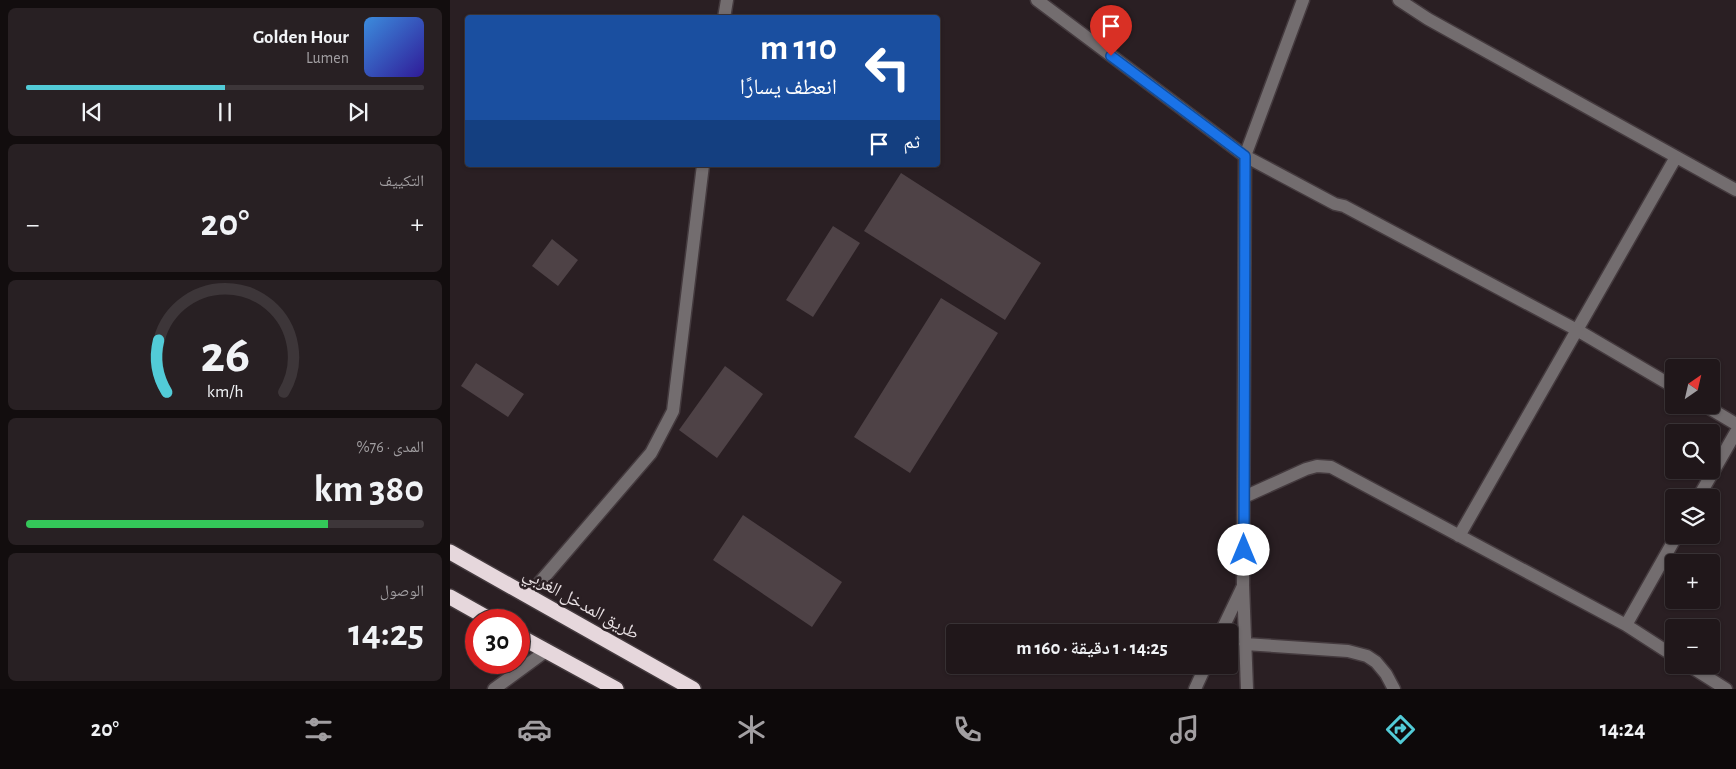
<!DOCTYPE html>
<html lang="ar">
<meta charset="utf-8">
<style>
body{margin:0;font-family:"Alegreya Sans","Noto Naskh Arabic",sans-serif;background:#282023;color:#f1f3f6;direction:rtl;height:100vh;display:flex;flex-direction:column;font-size:19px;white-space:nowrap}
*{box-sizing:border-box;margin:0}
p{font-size:16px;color:#a29fa2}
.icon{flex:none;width:28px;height:28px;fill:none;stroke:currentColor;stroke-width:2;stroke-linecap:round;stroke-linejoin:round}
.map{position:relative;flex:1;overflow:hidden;direction:ltr}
.panel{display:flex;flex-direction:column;gap:8px;padding:8px;background:#120d0e;width:450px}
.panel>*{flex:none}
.top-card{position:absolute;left:15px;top:15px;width:475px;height:152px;border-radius:5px;box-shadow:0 1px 4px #0004,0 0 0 1px #3d3639;direction:rtl;background:#1a4fa0;color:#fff;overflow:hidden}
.needle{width:32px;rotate:34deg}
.tools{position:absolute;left:1215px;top:359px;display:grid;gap:10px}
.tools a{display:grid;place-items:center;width:55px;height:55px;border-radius:5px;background:#20171a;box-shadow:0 1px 4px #0004,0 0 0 1px #3d3639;font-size:25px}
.speed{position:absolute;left:15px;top:609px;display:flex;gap:10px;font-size:25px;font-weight:700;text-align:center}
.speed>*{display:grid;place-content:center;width:65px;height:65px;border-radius:50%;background:#20171a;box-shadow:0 1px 4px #0004,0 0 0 1px #3d3639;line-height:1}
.speed .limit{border:8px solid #d22;background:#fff;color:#111}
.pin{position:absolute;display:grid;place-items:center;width:42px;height:42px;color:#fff;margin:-51px -21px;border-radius:50% 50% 50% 0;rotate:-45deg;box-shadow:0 0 5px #0007}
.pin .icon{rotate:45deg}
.me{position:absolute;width:55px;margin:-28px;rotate:0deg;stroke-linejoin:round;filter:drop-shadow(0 0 4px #0008)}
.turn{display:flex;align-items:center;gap:18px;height:105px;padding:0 20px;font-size:22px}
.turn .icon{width:65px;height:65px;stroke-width:2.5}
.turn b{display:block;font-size:35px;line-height:42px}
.then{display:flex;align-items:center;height:48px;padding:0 20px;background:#0003;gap:10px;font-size:19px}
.big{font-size:38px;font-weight:600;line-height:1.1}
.panel .tile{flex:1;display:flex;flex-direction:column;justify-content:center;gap:8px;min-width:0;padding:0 18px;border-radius:8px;background:#282023}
.panel .dial{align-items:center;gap:0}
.dial svg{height:130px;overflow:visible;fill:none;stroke:#3d3639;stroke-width:7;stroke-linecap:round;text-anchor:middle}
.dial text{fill:#f1f3f6;stroke:none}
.song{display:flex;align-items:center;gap:15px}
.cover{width:60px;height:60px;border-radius:8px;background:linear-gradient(135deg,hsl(210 70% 55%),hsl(250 70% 35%))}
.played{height:5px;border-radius:2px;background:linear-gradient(90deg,#52cbd7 50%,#3d3639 50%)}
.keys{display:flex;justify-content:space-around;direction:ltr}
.heat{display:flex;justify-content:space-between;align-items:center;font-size:28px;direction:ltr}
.charge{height:8px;border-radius:4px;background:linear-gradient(90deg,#34c759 76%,#3d3639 0)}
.trip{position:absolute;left:496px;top:624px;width:292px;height:50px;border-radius:5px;background:#20171a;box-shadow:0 1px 4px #0004,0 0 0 1px #3d3639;font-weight:600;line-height:50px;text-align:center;direction:rtl}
.tabs{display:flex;height:80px;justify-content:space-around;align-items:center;background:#0d090a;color:#a29fa2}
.tabs .icon{width:35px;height:35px}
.tabs .current{color:#52cbd7}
.tabs b{font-size:22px;color:#f1f3f6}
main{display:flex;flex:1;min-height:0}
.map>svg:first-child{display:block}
.building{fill:#4e4246}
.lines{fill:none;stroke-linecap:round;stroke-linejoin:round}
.minor-casing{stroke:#443a3e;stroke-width:15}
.highway-casing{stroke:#443a3e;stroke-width:18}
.minor{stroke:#736d6f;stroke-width:12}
.highway{stroke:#e6d7dc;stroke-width:15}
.route-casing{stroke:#114b97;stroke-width:12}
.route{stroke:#1a73e8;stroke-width:9}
.labels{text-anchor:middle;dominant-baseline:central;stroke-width:5;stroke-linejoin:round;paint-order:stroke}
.street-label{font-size:18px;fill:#e6dee1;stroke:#2a1f23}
</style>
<main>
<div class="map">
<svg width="1286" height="689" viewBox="0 0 1286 689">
<rect width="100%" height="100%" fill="#2a1f23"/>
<path class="building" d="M451 173 591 263 555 320 414 231Z
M383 226 410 243 363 317 336 300Z
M102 239 128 260 108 286 82 266Z
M491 298 548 333 460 473 404 437Z
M26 363 74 394 58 417 11 386Z
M275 366 313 394 267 458 229 430Z
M293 515 392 582 362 627 263 560Z"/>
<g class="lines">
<defs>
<path id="minor" d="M587 0 795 156 885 204 894 206 1127 330 1224 387
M949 0 978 19 1286 190
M274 18 277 0
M1254 405 1286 424
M794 497 856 469 867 466 881 467 1176 625 1224 656
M1248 498 1286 432
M1009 536 1226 157
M78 596 201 453 223 411 253 165
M1176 625 1227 535
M771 632 792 588
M795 644 898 651 917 656 926 662 936 674 944 689
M1238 665 1276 689
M44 689 96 651
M745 689 756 665
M797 689 793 585 795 156 853 0"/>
<path id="highway" d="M0 552 243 689
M0 597 41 620
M69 636 166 689"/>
</defs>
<use href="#minor" class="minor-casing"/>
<use href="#highway" class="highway-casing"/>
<use href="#minor" class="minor"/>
<use href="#highway" class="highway"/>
</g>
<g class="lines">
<defs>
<path id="route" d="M661 56 795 156 794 550"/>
</defs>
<use href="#route" class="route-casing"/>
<use href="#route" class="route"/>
</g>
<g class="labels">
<g class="street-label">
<text transform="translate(131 604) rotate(29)">طريق المدخل الغربي</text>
</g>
</g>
</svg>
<div class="tools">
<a><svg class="needle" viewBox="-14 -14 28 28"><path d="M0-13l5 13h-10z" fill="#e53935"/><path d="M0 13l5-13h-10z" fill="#a29fa2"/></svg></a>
<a><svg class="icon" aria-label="search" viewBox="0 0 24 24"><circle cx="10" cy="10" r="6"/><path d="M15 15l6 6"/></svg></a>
<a><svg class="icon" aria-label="layers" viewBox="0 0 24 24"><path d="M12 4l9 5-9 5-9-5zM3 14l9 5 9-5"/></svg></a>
<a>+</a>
<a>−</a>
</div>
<div class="speed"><div class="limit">30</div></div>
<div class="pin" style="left:661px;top:56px;background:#d93025"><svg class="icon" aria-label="arrive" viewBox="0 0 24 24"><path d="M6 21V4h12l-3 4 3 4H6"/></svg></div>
<svg class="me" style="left:794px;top:550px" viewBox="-20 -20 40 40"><circle r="19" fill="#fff"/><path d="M0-13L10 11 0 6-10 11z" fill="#1a73e8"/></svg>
<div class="trip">14:25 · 1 دقيقة · 160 m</div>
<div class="top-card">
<div class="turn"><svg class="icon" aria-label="left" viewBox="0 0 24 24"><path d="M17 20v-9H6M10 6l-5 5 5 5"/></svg><div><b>110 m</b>انعطف يسارًا</div></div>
<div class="then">ثم<svg class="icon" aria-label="arrive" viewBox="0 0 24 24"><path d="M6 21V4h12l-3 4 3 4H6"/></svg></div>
</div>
</div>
<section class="panel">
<div class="tile">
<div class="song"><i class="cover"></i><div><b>Golden Hour</b><p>Lumen</p></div></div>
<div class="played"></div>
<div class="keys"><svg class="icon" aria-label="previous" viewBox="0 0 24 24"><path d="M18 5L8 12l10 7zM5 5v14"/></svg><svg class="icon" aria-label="pause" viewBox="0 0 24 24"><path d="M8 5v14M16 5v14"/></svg><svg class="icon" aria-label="next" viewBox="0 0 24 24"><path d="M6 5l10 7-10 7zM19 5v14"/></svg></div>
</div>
<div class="tile"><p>التكييف</p>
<div class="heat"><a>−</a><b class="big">20°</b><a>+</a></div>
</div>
<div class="tile dial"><svg viewBox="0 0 100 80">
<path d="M14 69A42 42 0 1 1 86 69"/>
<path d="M14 69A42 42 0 0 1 9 37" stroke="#52cbd7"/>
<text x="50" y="56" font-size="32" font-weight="700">26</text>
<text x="50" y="72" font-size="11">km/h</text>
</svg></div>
<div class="tile"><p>المدى · 76%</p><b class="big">380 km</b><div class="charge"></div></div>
<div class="tile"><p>الوصول</p><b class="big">14:25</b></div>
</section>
</main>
<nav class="tabs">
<b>14:24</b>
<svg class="icon current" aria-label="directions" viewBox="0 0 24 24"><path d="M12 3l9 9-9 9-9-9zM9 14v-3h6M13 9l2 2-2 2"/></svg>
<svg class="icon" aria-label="music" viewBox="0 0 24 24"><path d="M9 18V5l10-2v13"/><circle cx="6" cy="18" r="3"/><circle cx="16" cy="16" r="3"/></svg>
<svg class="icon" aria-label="phone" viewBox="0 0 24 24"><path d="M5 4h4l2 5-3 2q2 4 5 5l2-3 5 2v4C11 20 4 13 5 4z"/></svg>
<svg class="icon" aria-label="climate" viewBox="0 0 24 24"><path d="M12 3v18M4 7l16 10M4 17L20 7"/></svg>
<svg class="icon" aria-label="car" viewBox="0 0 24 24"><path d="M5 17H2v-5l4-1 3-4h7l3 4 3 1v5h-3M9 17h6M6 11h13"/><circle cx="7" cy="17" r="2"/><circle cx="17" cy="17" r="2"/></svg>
<svg class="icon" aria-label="filters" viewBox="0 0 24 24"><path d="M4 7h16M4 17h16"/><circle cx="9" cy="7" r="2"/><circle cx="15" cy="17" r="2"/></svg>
<b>20°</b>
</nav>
